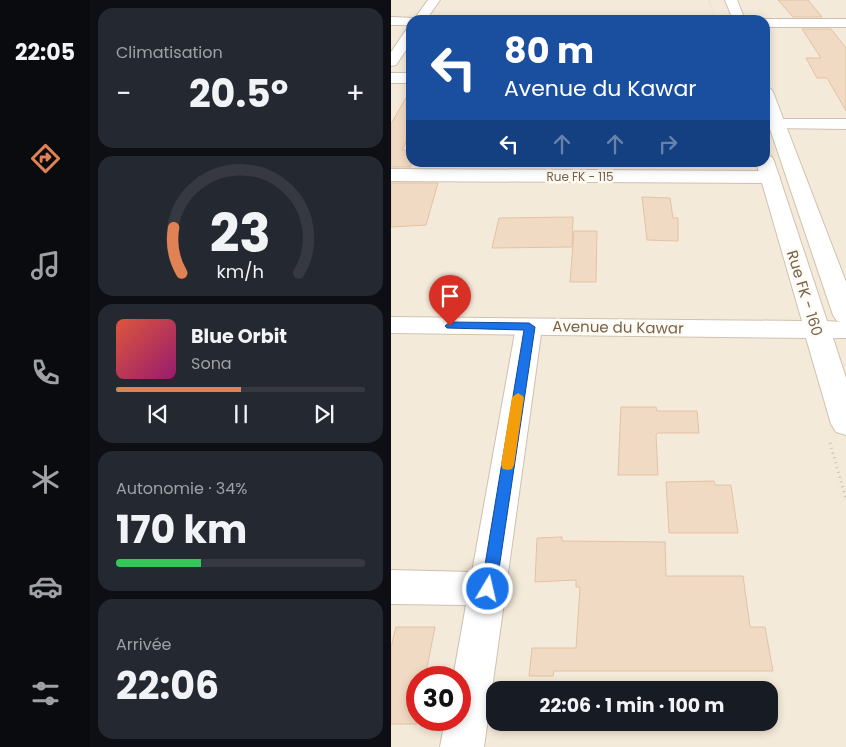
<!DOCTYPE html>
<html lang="fr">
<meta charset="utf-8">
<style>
body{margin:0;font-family:Poppins,sans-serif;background:#242831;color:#f1f3f6;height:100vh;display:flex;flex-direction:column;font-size:19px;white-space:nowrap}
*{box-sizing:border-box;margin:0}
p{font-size:16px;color:#9ea1a6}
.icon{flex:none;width:28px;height:28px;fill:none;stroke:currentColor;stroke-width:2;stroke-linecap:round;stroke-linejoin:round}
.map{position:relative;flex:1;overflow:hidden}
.details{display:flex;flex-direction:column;gap:8px;padding:8px;background:#0d0f14;width:301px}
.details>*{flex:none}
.top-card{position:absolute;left:15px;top:15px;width:364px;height:152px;border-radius:15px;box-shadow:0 2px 8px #0003;background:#1a4fa0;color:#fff;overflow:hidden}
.speed{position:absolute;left:15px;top:666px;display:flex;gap:10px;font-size:25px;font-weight:700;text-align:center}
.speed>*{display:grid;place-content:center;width:65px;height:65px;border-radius:50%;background:#171b24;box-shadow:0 2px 8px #0003;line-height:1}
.speed .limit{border:8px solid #d22;background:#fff;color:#111}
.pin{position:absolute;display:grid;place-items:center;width:42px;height:42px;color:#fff;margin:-51px -21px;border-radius:50% 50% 50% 0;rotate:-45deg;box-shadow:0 0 5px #0007}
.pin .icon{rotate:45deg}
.me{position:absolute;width:55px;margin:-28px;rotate:9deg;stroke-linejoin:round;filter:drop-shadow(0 0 4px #0008)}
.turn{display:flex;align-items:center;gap:18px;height:105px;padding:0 15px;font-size:22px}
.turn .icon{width:65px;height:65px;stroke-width:2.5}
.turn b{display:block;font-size:35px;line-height:42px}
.lanes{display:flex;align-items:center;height:48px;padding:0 15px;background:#0003;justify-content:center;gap:25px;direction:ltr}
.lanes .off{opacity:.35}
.big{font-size:38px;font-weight:700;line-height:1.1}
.details .card{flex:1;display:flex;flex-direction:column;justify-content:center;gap:8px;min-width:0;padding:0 18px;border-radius:15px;background:#242831}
.details .dial{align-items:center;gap:0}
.dial svg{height:130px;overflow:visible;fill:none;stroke:#363941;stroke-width:7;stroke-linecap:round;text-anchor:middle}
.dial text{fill:#f1f3f6;stroke:none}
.song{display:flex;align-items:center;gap:15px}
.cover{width:60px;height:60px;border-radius:8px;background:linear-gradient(135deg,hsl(10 70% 55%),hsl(320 70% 35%))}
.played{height:5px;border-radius:2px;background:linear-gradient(90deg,#e18255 50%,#363941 50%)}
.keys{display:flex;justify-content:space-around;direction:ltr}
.heat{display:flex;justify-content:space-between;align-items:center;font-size:28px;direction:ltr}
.charge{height:8px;border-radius:4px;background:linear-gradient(90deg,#34c759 34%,#363941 0)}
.trip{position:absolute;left:95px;top:681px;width:292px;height:50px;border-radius:15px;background:#171b24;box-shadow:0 2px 8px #0003;font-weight:700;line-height:50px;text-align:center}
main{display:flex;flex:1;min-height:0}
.menu{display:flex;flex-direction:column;width:90px;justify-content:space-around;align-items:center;background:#090b0e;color:#9ea1a6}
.menu .icon{width:35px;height:35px}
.menu .active{color:#e18255}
.menu b{font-size:22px;color:#f1f3f6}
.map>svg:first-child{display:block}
.residential{fill:#f4ead9;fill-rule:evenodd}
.building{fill:#f1dac3;stroke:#e3c2a4}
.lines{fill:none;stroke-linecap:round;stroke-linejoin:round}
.street-casing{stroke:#cec0b0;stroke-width:2}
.secondary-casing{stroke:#d1c1ae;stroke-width:2}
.path-far1{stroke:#d7bda6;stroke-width:1;stroke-dasharray:0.5 2;stroke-linecap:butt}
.path{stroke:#d7bda6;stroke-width:3;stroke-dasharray:1 4;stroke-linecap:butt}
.street{fill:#fff;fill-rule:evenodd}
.secondary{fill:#fff;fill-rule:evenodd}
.route{fill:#1a73e8;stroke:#114b97}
.slow{fill:#f59e0b}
.labels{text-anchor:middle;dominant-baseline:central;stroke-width:5;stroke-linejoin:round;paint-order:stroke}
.far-street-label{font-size:12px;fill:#77614e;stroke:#fefbf2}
.street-label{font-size:15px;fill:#77614e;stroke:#fefbf2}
</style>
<main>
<nav class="menu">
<b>22:05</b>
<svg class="icon active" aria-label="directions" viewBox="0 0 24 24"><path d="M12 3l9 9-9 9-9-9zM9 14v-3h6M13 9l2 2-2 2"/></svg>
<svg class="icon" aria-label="music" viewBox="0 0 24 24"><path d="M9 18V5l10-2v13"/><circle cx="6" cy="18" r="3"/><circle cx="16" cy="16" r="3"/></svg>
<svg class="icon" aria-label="phone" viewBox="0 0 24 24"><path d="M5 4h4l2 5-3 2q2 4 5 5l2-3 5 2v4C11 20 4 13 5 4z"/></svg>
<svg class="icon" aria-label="climate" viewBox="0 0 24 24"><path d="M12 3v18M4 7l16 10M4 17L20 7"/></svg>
<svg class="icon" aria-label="car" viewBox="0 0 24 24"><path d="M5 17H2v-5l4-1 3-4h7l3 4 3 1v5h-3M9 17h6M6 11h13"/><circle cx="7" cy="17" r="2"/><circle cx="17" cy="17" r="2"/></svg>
<svg class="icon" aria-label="filters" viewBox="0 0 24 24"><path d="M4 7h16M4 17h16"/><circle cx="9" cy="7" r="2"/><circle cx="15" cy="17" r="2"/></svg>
</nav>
<section class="details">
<div class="card"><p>Climatisation</p>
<div class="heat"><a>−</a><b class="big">20.5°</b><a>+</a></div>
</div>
<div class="card dial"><svg viewBox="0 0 100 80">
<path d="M14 69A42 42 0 1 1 86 69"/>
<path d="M14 69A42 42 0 0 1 9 41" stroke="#e18255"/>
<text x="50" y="56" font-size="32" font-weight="700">23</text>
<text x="50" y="72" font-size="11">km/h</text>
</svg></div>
<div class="card">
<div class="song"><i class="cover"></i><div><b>Blue Orbit</b><p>Sona</p></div></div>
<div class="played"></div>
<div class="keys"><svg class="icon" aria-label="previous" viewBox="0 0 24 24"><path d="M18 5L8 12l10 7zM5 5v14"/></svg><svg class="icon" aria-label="pause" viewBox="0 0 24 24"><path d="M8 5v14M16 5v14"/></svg><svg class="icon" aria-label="next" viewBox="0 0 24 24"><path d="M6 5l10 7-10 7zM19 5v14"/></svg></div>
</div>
<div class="card"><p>Autonomie · 34%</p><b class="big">170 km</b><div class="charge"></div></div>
<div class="card"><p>Arrivée</p><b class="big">22:06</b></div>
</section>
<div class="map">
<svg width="455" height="747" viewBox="0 0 455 747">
<rect width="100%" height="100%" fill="#fcf7eb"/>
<path class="residential" d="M0 0H455V747H0ZM20 20H374V162H20ZM26 678H69V720H26ZM104 690H379V722H104Z"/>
<path class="building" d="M387 0H417L431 17H402Z
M411 29H440L455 48V111L436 78H426L415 58H430Z
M20 89V132L11 150H20V167H0V124Z
M0 183H47L35 225 0 227Z
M251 197 279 198 282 218H287V241L256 240Z
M182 217 181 247 101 248 108 218Z
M183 231H206L205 282H179Z
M230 407H265L266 411H306L308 433H267L265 435 267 475H227Z
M323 481 324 485H340L347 533H278L275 482Z
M171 537V541L274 542 275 576H352L359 627H374L382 671H163L162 676H138L141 648H185L189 587H185V580L144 582 146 538Z
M5 627H44L34 678H26V724H0V647Z"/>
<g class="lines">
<defs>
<path id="street" d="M37 0H49L35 20H20V25H0V17L24 18Z
M374 19H455V27H374V20H371Z
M20 29V43L5 65 0 66V52L15 30Z
M0 73H20V83H0Z
M386 119H455V129L380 128 377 124 380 120Z
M0 169 379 171 386 173 389 177 386 181 379 183 0 181Z
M138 319 147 321 151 327 93 747H49L54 720H69V678H62L75 605 0 604V570L81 572 125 327 129 321Z"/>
<path id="secondary" d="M334 0H346L354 20H342Z
M374 87 380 89 382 92 455 282V338H442L455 378V435L445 432 440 424 415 338 0 333V317L411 321 365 162H374V155L381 157 383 161 436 321 450 322 446 321 442 315 374 114Z"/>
</defs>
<use href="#street" class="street-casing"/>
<use href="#secondary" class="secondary-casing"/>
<path class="path-far1" d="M318 0 324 20
M374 62 379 75"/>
<path class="path" d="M439 443 455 499"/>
<use href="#street" class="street"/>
<use href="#secondary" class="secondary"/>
</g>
<path class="route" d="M59 322 138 323 144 327 105 589 103 594 97 596 92 594 90 589 133 330 56 328 54 326Z"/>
<path class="slow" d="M127 393 133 397 123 465 121 469 117 470 112 469 110 465 121 397Z"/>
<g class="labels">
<g class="far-street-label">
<text x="189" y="176">Rue FK - 115</text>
</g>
<g class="street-label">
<text transform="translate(414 293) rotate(73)">Rue FK - 160</text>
<text transform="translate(227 327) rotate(1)">Avenue du Kawar</text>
</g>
</g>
</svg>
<div class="speed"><div class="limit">30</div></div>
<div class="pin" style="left:59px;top:326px;background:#d93025"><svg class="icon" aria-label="arrive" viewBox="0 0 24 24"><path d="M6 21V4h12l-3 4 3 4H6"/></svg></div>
<svg class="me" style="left:97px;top:589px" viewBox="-20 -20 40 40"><circle r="17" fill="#1a73e8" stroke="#fff" stroke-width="3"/><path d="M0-11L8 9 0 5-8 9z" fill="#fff"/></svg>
<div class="trip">22:06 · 1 min · 100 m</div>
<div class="top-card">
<div class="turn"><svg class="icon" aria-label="left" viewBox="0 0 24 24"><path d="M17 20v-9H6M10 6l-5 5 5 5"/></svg><div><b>80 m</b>Avenue du Kawar</div></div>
<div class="lanes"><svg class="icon" aria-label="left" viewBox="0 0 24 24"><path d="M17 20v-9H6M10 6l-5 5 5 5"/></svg><svg class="icon off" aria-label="ahead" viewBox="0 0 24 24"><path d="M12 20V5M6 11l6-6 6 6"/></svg><svg class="icon off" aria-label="ahead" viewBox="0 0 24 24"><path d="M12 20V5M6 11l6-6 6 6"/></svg><svg class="icon off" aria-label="right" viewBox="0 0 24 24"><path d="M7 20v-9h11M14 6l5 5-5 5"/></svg></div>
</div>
</div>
</main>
